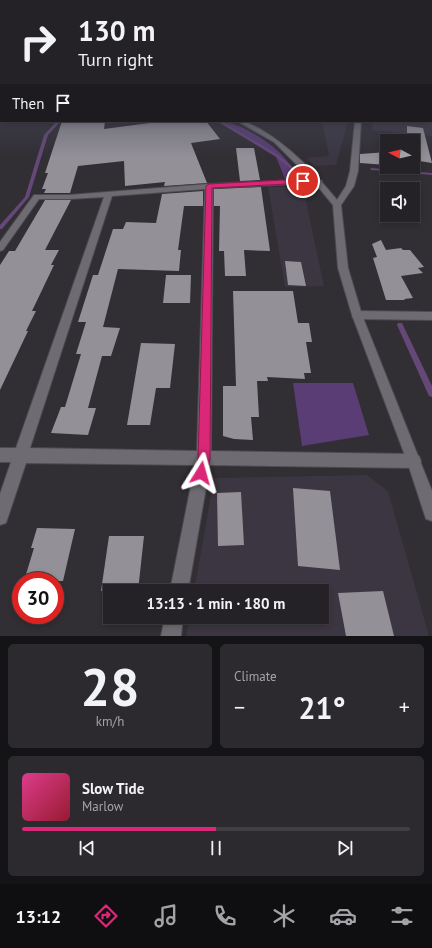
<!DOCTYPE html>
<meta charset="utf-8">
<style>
body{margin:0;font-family:"PT Sans",sans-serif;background:#2d2a2f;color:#f1f3f6;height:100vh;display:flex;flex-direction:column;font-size:15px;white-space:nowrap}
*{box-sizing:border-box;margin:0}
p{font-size:13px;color:#a3a4a7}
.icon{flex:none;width:22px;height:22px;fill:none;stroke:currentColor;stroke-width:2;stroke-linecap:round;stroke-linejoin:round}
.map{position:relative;height:636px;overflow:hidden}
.panel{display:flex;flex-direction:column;gap:8px;padding:8px;background:#141315;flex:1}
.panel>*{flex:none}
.hud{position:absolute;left:0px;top:0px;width:432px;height:122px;box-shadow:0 2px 6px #0003,0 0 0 1px #423f44;background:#252227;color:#f1f3f6;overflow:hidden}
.needle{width:26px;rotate:277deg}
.controls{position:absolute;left:380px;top:134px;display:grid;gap:8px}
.controls a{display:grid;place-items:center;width:40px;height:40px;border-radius:0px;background:#252227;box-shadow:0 2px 6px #0003,0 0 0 1px #423f44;font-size:20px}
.speed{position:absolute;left:12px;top:572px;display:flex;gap:8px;font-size:20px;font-weight:700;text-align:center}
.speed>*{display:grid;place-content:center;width:52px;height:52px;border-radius:50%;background:#252227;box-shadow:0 2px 6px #0003,0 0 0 1px #423f44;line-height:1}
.speed .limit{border:6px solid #d22;background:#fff;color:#111}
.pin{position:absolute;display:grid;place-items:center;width:34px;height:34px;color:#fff;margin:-17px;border:2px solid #fff;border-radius:50%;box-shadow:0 1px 4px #0007}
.me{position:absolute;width:44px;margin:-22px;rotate:8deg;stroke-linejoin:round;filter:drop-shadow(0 0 3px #0008)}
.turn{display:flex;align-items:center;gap:14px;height:84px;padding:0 12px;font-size:18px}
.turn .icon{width:52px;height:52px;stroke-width:2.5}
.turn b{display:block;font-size:28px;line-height:34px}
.then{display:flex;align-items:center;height:38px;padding:0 12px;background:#0003;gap:8px;font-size:15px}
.big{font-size:30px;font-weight:600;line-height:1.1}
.panel .tile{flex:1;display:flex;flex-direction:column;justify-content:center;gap:6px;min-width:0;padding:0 14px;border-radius:6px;background:#2d2a2f}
.panel .dial{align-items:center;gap:0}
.dial b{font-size:52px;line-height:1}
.song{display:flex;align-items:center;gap:12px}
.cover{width:48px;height:48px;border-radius:6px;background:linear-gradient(135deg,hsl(330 70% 55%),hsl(350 70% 35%))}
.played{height:4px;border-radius:2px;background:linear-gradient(90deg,#db2777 50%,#423f44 50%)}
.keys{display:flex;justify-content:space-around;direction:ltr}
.heat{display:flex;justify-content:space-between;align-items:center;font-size:22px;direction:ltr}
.panel .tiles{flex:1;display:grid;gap:8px;grid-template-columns:1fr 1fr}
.tile:last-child{grid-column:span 2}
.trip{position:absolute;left:103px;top:584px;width:226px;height:40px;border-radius:0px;background:#252227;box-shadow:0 2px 6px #0003,0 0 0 1px #423f44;font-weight:600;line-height:40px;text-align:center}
.menu{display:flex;height:64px;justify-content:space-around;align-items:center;background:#0f0e10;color:#a3a4a7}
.menu .icon{width:28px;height:28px}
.menu .active{color:#db2777}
.menu b{font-size:18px;color:#f1f3f6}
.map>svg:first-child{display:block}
.built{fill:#3b3641}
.green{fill:#593d74}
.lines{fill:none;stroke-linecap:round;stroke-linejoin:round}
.stream{fill:#654878;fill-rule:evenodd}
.building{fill:#949098}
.minor-casing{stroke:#4d4b50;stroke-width:2}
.tertiary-casing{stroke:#4d4b50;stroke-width:2}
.primary-casing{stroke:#4d4b50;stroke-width:2}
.minor{fill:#6e6b72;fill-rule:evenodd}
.tertiary{fill:#6e6b72;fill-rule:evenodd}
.primary{fill:#9e88b5;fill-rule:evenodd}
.route{fill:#db2777;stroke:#8e194d}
</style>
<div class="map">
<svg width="432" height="636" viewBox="0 0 432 636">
<rect width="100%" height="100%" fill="#312e34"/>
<path class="built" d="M431 97 432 136 372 130 373 121H431Z
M322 121H348L336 165 315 166 306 158 329 156Z
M268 187H303L324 286 285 287Z
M367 475 388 491 429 636H186L190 617H322V591H194L214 478Z"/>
<path class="green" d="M217 121C237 121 267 140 281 154 288 161 293 169 299 176L285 179 276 157Z
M293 383H353L369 435 302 446Z"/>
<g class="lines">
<path class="stream" d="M57 121H61L48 135 29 197 2 229H0V225L25 197 44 135Z
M217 121H221L277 154 295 169 292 170 275 156Z
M371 168 432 173V175L372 170 370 169Z
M398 323H402L432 386V397L429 396 397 325Z"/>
</g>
<path class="building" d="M62 121H105L104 129 165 121H206L220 139 191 143 207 183 164 186 165 182 125 186 124 161 78 166 70 193H44L46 189H42L48 173H45Z
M407 126 423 128 432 163 413 160V141H407Z
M236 148H254L260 180 240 181Z
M387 152V165L360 163V154Z
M261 187 270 251 244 250 246 276H225L224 251H219L220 206H214V189Z
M203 191V206H184L178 250H181L179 271 118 269 103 327 120 328 111 356H102L88 408H96L88 435 51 433 61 407H65L81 354H76L86 322H78L93 275H98L113 229H123L126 222 156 223 162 194Z
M45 200H71L45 250H59L51 265H54L32 311H36L26 331H28L0 390V265L9 251H15Z
M381 240 386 250 401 248 403 250H410L424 267 418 268 423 273 401 276 413 298 404 299 405 300H386L373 258 377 257 372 244Z
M285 261 301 262 306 286 288 285Z
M166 275H191L190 303H163Z
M233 291H293L298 323H309L312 342H306L311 373H304L305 379 267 377 268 381H257L259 417H251L253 440 234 439 223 436V386H236Z
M141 343 175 344 170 388H156L150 425H127Z
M293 488 330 491 340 570 298 566Z
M241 492 244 545 218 546 217 493Z
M37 528 75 529 63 581H24L34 548H31Z
M109 536H144L138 591H101Z
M383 591 394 636H346L338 593Z"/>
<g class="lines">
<defs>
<path id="minor" d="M431 91 432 92V96L431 95Z
M431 118H432V122L429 121H431Z
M318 179 322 181 321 183 213 188 211 451 414 454 419 456 421 461 419 466 414 468 210 465 188 591H170L195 465 26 463 6 523 0 525V494L11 462H0V448H16L104 197 69 199H39L3 250 0 251V242L34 195H69L209 184ZM205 189 197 451 30 448 112 196Z
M357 311 432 312V320L357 319 353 318 352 315 353 312Z
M165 617H183L181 636H161Z"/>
<path id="tertiary" d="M237 121C246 121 252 125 260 129 291 147 314 172 337 200L346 186 350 171 355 121H361L358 171 354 186 341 205 348 268 362 315 432 491V521L426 519 424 513 407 461 352 315 338 268 333 205 315 183 274 142Z"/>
<path id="primary" d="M431 69H432V71H431Z"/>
</defs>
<use href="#minor" class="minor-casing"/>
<use href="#tertiary" class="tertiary-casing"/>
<use href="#primary" class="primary-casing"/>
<use href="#minor" class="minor"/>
<use href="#tertiary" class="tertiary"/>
<use href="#primary" class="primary"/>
</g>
<linearGradient id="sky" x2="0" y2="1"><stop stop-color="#1b191d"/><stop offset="0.44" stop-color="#484c5c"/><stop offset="1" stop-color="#484c5c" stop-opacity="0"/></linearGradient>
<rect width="432" height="158" fill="url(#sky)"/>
<path class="route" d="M303 179 306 180V183L212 188 210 459 206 478 201 480 197 478 195 473 198 459 206 186 209 184Z"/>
</svg>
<div class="controls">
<a><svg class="needle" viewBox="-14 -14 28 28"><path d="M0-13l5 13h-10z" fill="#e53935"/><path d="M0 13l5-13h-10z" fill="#a3a4a7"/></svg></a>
<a><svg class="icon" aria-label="sound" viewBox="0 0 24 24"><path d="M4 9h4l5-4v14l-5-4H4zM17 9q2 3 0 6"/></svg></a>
</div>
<div class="speed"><div class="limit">30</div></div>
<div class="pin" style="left:303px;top:181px;background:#d93025"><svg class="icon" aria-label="arrive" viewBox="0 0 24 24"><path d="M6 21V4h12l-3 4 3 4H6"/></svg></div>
<svg class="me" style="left:201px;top:473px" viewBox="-20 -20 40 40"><path d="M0-17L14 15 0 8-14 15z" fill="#db2777" stroke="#fff" stroke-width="4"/></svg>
<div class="trip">13:13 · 1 min · 180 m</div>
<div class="hud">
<div class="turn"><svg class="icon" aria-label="right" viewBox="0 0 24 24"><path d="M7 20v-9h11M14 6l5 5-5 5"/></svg><div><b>130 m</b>Turn right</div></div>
<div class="then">Then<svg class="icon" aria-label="arrive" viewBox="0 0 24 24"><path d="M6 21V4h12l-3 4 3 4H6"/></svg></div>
</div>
</div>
<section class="panel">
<div class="tiles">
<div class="tile dial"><b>28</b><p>km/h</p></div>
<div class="tile"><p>Climate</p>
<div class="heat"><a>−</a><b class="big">21°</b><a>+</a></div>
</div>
<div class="tile">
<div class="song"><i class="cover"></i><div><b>Slow Tide</b><p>Marlow</p></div></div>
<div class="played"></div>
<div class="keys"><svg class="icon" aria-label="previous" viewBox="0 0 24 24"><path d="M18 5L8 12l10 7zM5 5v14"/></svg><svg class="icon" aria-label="pause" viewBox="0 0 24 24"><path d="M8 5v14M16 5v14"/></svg><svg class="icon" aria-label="next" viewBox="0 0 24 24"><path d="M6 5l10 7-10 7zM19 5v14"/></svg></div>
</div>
</div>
</section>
<nav class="menu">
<b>13:12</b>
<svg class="icon active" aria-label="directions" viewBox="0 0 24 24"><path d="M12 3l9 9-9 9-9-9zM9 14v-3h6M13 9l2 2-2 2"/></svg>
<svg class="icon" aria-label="music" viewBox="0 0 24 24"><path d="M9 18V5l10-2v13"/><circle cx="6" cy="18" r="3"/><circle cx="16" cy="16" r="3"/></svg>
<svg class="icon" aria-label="phone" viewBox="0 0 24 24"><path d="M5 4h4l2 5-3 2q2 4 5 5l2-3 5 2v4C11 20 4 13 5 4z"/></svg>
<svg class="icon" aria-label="climate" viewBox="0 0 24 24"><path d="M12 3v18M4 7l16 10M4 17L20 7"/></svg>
<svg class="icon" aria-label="car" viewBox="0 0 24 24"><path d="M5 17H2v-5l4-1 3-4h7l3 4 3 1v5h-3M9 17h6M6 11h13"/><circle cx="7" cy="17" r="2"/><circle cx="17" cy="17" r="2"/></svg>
<svg class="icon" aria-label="filters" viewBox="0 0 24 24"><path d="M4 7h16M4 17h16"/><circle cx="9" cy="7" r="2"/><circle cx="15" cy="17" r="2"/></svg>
</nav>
